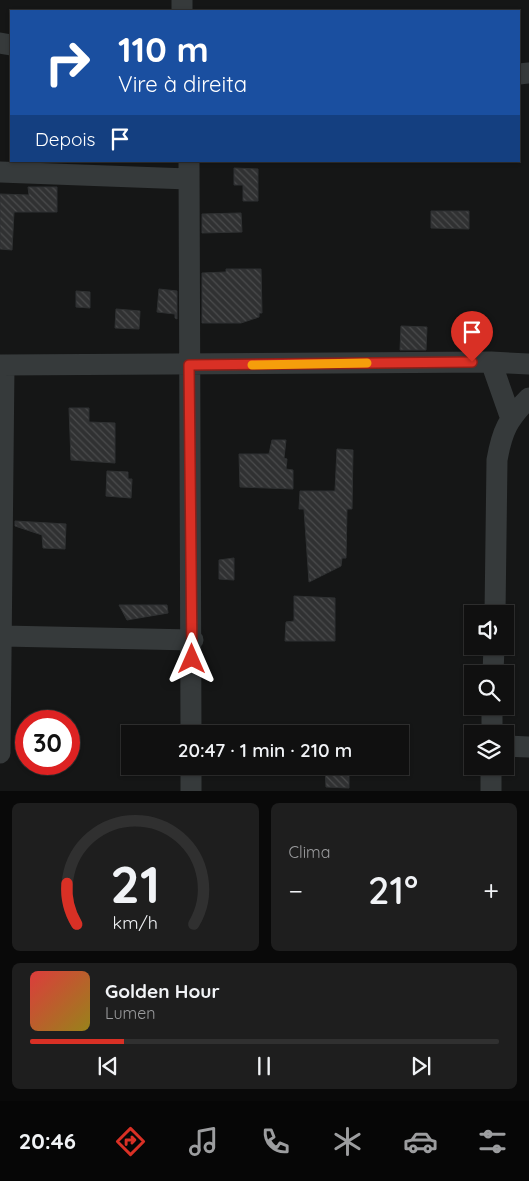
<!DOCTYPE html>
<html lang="pt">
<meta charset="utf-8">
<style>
body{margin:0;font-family:Quicksand,sans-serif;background:#1e1e1e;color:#f1f3f6;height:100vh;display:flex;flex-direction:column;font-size:19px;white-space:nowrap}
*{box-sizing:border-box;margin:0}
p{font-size:16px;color:#9c9d9f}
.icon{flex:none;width:28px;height:28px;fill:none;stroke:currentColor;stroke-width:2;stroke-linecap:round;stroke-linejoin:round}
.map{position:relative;height:791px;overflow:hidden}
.drawer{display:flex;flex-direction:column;gap:12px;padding:12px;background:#090909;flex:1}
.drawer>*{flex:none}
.top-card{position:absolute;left:10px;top:10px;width:510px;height:152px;border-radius:0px;box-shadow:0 1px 4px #0004,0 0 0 1px #303030;background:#1a4fa0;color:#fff;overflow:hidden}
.fabs{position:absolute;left:464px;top:605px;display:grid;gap:10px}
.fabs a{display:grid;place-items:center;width:50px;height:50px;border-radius:0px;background:#101010;box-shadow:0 1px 4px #0004,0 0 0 1px #303030;font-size:25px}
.speed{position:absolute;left:15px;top:710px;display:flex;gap:10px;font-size:25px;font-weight:700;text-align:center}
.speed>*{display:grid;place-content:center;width:65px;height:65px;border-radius:50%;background:#101010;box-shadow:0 1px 4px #0004,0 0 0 1px #303030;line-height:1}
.speed .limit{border:8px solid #d22;background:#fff;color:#111}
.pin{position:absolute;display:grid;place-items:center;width:42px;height:42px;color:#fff;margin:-51px -21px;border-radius:50% 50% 50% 0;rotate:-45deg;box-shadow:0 0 5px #0007}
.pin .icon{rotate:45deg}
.me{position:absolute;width:55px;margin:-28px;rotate:0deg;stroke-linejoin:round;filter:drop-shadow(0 0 4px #0008)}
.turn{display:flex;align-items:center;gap:18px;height:105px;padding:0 25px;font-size:22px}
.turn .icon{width:65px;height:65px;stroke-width:2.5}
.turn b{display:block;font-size:35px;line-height:42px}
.then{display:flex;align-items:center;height:48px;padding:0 25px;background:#0003;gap:10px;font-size:19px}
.big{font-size:38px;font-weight:600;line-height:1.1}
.drawer .widget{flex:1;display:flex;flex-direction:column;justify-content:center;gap:8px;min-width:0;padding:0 18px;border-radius:8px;background:#1e1e1e}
.drawer .dial{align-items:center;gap:0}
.dial svg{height:130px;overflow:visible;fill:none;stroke:#303030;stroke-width:7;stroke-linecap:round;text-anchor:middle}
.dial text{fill:#f1f3f6;stroke:none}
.song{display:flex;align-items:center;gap:15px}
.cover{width:60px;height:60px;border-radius:8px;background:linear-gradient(135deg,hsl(0 70% 55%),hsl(50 70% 35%))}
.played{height:5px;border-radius:2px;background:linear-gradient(90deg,#d93025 20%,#303030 20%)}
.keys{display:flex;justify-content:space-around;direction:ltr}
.heat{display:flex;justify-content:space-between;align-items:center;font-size:28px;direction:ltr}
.drawer .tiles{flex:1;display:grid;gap:12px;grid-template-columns:1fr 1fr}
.widget:last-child{grid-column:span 2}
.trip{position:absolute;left:121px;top:725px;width:288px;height:50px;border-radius:0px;background:#101010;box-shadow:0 1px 4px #0004,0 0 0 1px #303030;font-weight:600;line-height:50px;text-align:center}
.tabs{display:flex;height:80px;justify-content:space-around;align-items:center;background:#060606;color:#9c9d9f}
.tabs .icon{width:35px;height:35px}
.tabs .current{color:#d93025}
.tabs b{font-size:22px;color:#f1f3f6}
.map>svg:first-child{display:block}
.building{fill:url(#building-back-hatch);stroke:#2f3132}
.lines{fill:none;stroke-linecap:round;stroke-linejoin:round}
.street{stroke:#363a3b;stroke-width:21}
.route-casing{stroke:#8d1f18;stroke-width:12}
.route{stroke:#d93025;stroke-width:9}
.slow{stroke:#f59e0b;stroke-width:9}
</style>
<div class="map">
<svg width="529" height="791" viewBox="0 0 529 791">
<defs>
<pattern id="building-back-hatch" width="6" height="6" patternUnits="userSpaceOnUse" patternTransform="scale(1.25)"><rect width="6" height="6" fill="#303132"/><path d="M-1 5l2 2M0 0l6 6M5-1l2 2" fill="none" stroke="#4b4c4d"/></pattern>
</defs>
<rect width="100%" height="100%" fill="#151616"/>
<path class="building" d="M234 168 258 169V201H243V185H234Z
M28 187H57V212H14L12 250 0 249V194L29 195Z
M431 211H469V229L431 228Z
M241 213 242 232 202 233V214Z
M226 269H261L262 313H259V317L241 323H202V273L226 272Z
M159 289 177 291V319L175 318V314L157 312Z
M76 291 90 292V308L76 307Z
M116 309 140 311 139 329 115 328Z
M401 326 427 327 426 350H400Z
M69 408H89V422L115 423V463L71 460Z
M272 440H286L284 458 287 459 286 469 293 470V489L240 487 239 454H269Z
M337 449 353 450 352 509H347L346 558H342L341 566 309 582 304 509H299L300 491H335Z
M107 471 128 472V479H132L131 498 106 496Z
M15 521 66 524 65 549 43 548 42 535 15 526Z
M234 558V580L219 579V560Z
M294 596 335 598V641H285L286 622 294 621Z
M119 605H167L168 613 127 620Z
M325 766H349V788L326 787Z"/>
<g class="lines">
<path class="street" d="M182 0V11
M0 43 11 45
M519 74 529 73
M189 161 191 734
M0 172 188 179
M491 362 510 416
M0 365 491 362 529 364
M495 614 497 460C502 431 508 419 529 398
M3 636 193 640
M493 674 494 646
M492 734V706
M505 746 529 747
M0 753 4 365
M191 791V766
M491 791V766"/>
</g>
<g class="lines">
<defs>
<path id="route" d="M192 659 189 365 472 362"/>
</defs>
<use href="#route" class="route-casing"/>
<use href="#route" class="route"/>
<path class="slow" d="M252 365 367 363"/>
</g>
</svg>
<div class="fabs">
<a><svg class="icon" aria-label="sound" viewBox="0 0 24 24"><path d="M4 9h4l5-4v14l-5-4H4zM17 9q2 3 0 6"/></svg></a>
<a><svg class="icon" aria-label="search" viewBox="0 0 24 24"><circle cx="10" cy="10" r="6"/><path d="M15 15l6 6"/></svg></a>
<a><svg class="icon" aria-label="layers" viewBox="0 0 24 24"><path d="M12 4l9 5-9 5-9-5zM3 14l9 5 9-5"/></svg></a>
</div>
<div class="speed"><div class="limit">30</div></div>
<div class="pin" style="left:472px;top:362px;background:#d93025"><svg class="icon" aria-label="arrive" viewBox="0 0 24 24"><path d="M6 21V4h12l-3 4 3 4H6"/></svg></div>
<svg class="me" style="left:192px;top:659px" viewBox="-20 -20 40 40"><path d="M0-17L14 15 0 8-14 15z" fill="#d93025" stroke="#fff" stroke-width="4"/></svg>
<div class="trip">20:47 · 1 min · 210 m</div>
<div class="top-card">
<div class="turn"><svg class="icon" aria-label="right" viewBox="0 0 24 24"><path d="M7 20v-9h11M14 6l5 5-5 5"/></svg><div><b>110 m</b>Vire à direita</div></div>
<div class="then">Depois<svg class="icon" aria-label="arrive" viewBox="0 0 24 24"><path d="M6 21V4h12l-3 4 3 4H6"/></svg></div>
</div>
</div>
<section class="drawer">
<div class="tiles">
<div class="widget dial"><svg viewBox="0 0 100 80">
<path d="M14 69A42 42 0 1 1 86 69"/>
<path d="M14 69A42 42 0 0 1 8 44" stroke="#d93025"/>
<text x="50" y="56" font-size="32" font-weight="700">21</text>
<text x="50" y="72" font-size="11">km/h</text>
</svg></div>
<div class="widget"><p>Clima</p>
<div class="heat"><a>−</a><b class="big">21°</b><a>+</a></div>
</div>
<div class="widget">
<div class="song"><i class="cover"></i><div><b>Golden Hour</b><p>Lumen</p></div></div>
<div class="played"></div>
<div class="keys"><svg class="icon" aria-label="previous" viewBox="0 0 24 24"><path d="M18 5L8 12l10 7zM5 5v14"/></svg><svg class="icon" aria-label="pause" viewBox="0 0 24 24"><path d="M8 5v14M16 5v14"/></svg><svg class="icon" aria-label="next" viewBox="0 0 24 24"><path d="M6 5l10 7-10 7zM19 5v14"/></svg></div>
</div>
</div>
</section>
<nav class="tabs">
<b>20:46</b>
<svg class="icon current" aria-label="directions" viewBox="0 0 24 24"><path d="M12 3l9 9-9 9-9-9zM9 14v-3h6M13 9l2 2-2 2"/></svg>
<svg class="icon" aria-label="music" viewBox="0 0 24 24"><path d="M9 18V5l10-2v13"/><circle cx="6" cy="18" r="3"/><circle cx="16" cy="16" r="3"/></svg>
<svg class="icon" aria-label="phone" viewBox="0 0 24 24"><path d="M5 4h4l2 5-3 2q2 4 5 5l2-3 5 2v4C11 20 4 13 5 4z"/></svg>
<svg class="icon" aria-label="climate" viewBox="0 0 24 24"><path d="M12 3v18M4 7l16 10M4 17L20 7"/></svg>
<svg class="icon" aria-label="car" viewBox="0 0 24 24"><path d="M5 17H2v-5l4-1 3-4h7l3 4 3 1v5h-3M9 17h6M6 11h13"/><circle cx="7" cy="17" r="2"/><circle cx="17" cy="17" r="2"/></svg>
<svg class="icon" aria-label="filters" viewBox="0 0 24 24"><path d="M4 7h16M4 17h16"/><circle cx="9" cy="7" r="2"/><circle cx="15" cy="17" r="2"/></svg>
</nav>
